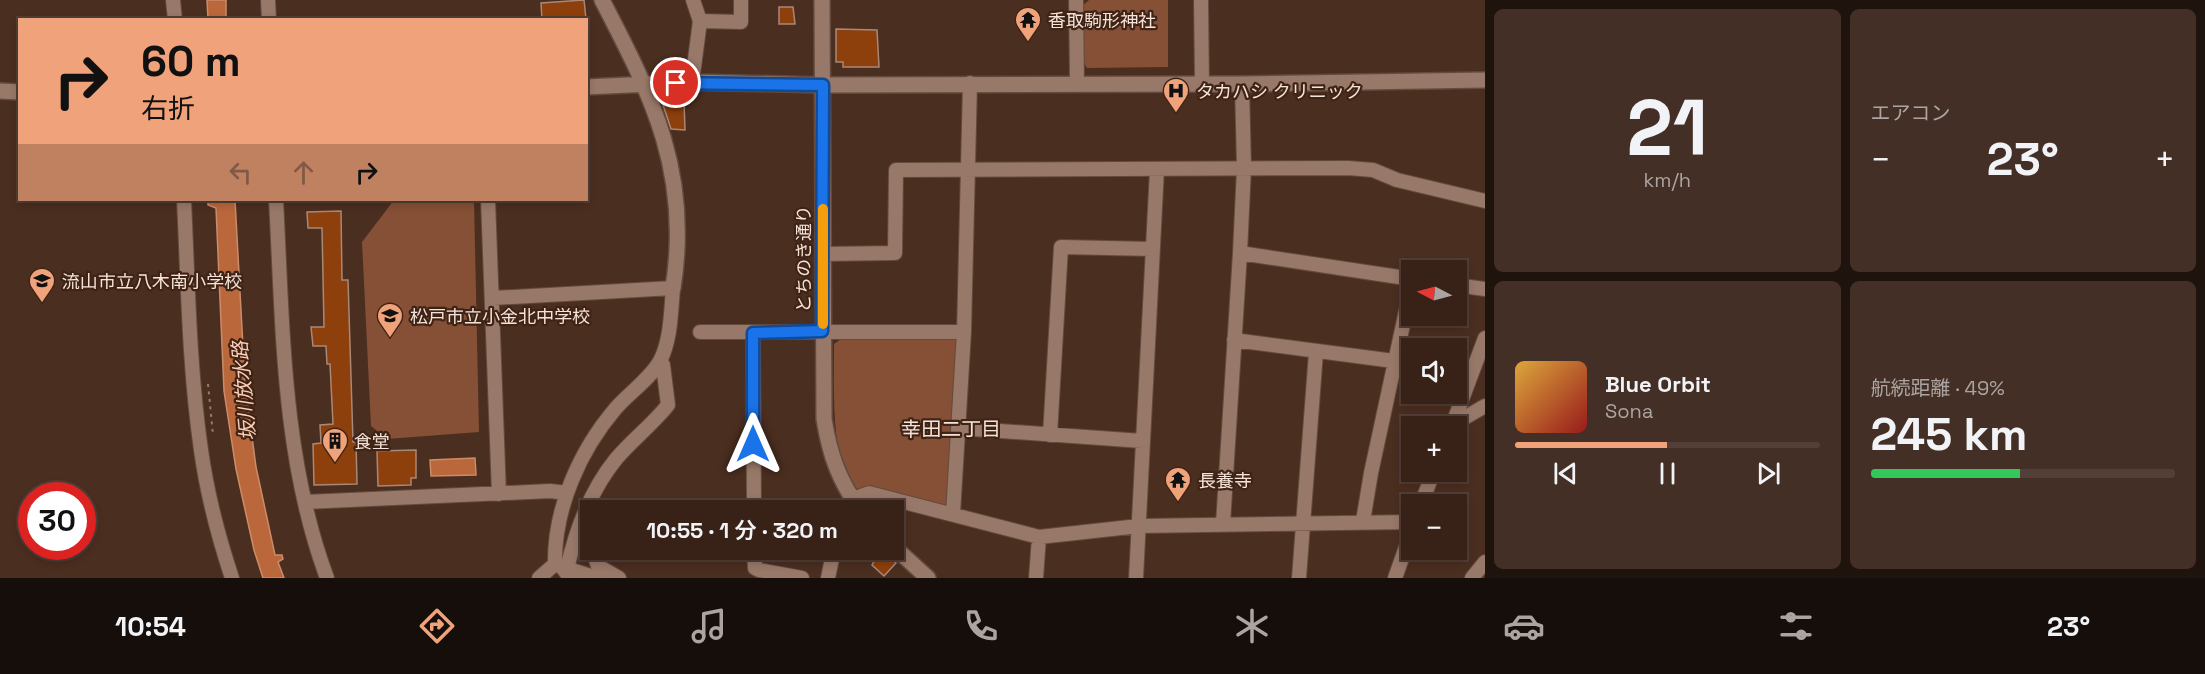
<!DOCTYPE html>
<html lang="ja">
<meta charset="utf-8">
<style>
body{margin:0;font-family:"Space Grotesk","Noto Sans JP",sans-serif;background:#432f25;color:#f1f3f6;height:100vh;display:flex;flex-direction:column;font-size:22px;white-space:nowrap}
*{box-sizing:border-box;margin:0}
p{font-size:20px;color:#aba4a2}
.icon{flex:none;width:33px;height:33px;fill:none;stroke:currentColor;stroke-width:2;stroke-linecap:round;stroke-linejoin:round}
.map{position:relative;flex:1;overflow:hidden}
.side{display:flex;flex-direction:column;gap:9px;padding:9px;background:#1f130d;width:720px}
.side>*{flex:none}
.hud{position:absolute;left:18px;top:18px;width:570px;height:183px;border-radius:0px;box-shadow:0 3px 9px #0003,0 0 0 2px #523f37;background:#f0a27a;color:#111;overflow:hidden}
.needle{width:39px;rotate:276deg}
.tools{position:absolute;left:1401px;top:260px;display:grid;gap:12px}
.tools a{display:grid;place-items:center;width:66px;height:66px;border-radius:0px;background:#382218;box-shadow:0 3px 9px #0003,0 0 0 2px #523f37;font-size:30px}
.speed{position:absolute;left:18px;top:482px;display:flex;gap:12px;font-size:30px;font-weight:700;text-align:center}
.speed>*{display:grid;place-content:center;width:78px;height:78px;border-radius:50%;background:#382218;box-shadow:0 3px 9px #0003,0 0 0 2px #523f37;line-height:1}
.speed .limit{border:9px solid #d22;background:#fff;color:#111}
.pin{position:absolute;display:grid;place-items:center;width:51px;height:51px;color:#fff;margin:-26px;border:3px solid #fff;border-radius:50%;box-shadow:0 2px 6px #0007}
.me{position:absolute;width:66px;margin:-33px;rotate:0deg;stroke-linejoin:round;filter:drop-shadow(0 0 4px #0008)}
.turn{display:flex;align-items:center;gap:21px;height:126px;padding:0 24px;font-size:27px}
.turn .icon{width:78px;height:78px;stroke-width:2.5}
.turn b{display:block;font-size:42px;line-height:51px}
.lanes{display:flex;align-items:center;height:57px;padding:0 24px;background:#0003;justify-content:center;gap:30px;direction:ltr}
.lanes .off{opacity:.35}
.big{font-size:45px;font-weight:600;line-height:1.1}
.side .card{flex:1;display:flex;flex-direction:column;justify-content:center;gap:9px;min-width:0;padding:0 21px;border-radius:9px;background:#432f25}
.side .dial{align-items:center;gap:0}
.dial b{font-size:78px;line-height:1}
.song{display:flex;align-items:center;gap:18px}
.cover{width:72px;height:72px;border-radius:9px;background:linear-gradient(135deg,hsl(40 70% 55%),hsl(0 70% 35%))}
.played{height:6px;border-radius:3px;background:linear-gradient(90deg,#f0a27a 50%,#523f37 50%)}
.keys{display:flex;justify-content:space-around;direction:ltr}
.heat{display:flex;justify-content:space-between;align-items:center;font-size:33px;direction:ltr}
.charge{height:9px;border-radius:4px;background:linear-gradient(90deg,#34c759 49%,#523f37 0)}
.side .tiles{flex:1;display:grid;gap:9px;grid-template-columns:repeat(2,1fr)}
.trip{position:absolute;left:580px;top:500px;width:324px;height:60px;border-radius:0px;background:#382218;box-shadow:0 3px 9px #0003,0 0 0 2px #523f37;font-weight:600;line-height:60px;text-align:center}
.menu{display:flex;height:96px;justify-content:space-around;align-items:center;background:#160e0a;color:#aba4a2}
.menu .icon{width:42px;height:42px}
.menu .current{color:#f0a27a}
.menu b{font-size:27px;color:#f1f3f6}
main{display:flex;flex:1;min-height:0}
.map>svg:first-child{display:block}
.green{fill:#855035}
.water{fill:#b9673b;stroke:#cb8c6a;stroke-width:1.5}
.building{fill:#8d3f0c;stroke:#aa8878;stroke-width:1.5}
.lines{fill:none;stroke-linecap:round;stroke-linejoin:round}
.minor-casing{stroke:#624b3e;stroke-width:16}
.tertiary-casing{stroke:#624b3e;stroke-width:18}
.path{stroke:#937b6f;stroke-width:2;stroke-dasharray:3 4.5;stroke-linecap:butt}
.minor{stroke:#987868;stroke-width:14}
.tertiary{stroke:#987868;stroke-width:15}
.route-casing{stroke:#114b97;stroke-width:15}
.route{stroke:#1a73e8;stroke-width:10}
.slow{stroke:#f59e0b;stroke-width:10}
.labels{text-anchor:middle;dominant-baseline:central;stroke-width:4.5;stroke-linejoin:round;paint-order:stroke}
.poi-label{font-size:18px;fill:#f5e2d9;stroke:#3f2416;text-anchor:start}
.street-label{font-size:18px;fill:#f5e2d9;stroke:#3f2416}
.water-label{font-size:20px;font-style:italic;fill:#fdcfb8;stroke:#3f2416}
.neighbourhood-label{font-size:20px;fill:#f5e2d9;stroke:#3f2416}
</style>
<main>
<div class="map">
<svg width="1485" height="578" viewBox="0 0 1485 578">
<rect width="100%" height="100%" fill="#4a2e20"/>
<path class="green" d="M1089 0H1168V67L1087 68 1082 60V6Z
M394 200H474L479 432 387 439 371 426 362 242Z
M841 339H956L955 428 951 510 870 490 849 488C831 442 834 393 834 344Z"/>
<path class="water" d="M207 0H226V19H208Z
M214 200H235L245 384 256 467 275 555H282L283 559 278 562 284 578H263L254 550 236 469 224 391 216 208 208 205V201Z
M475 458 476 475 431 476 430 460Z"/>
<path class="building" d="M584 0 586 19 542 20 541 3Z
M779 7H793L795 24H779Z
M836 29 877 30 879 67H843V62H836Z
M684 101 685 130 671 129 662 102Z
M341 211 342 280H348L353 442H356L357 484 314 485 313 444 321 443 320 425 333 424 330 364H327L326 346H313L311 327H324L322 228H308L307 212Z
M416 450V478H411V485L378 486 377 451Z
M877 556 882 561 888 556 896 563 884 576 872 565Z"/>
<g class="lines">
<defs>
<path id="minor" d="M173 0 175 20
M268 0 269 20
M1076 0 1077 84
M1201 0 1202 83
M700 21 741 22V0
M692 82 700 21 693 0
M184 200C188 283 189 367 201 450 207 493 218 536 232 578
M276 200C283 327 282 457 327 578
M488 200 499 494
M1240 253 1412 279
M823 254 895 253 896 170 1348 168 1373 170 1397 180 1485 201
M1456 285 1485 289
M493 298 673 288C671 311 671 340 660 361 650 379 630 392 616 408 580 450 554 508 555 564L562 567 570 578
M700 332H964
M753 333 754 510
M1234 340 1394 361
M1452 425 1485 406
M1452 426 1485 338
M958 428 1142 441
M1050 435 1061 247 1152 249
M305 502 550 491 567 493
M1421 504 1434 471
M843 510 853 499 869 493 1039 537 1139 526 1412 522
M953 514 964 332 970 83
M1363 521 1371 473 1412 283
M1223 524 1240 253 1244 168 1242 84
M600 549 596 560 598 566 619 578
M754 549 755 568 759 570 802 578
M562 567 597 578
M567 569C576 529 590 491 616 459 632 440 652 425 668 405L663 365 660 361
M539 578 555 564
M828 578 834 549
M1036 578 1039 537
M1136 578 1157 169
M1299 578 1316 352
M1395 578 1412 530
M1472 578 1485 562"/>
<path id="tertiary" d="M602 0C653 98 691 174 673 288
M822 0 824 419C830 456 839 480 860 510
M586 87 692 82 823 85 1242 84 1485 80
M0 91 20 92
M894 547 928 578"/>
</defs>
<use href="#minor" class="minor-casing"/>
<use href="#tertiary" class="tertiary-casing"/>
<path class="path" d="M208 384 213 435"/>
<use href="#minor" class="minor"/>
<use href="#tertiary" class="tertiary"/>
</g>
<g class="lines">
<defs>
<path id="route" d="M676 83 823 85 822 331 753 333V444"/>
</defs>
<use href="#route" class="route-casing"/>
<use href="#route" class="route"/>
<path class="slow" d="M823 324V209"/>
</g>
<defs>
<symbol id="temple-pin" viewBox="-11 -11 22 30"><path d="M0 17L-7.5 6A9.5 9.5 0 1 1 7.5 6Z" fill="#f0a27a" stroke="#3f2416"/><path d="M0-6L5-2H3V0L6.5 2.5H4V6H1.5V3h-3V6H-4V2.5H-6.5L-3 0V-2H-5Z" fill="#111"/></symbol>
<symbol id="hospital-pin" viewBox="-11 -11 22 30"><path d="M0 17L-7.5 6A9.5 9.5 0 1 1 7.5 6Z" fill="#f0a27a" stroke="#3f2416"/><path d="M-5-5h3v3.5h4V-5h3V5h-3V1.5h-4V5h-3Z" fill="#111"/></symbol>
<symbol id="school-pin" viewBox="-11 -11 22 30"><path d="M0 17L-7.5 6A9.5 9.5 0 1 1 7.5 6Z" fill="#f0a27a" stroke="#3f2416"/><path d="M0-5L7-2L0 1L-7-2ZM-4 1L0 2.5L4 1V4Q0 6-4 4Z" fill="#111"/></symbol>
<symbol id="building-pin" viewBox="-11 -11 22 30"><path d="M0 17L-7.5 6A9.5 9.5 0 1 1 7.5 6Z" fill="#f0a27a" stroke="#3f2416"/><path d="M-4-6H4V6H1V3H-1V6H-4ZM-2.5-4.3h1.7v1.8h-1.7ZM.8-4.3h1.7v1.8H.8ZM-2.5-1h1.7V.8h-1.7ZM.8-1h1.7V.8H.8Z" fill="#111"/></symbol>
</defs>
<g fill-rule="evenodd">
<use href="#temple-pin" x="1013" y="5" width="30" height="40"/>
<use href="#hospital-pin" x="1161" y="76" width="30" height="40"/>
<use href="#school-pin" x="27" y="266" width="30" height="40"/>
<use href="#school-pin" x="375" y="301" width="30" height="40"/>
<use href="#building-pin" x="320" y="426" width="30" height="40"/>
<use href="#temple-pin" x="1163" y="465" width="30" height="40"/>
</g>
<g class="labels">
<g class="poi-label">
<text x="1048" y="20">香取駒形神社</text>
<text x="1196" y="91">タカハシ クリニック</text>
<text x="62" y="281">流山市立八木南小学校</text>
<text x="410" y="316">松戸市立小金北中学校</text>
<text x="354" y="441">食堂</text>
<text x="1198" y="480">長養寺</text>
</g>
<g class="street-label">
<text transform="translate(803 259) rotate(-90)">とちのき通り</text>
</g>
<g class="water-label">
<text transform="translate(244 391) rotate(-95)">坂川放水路</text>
</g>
<g class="neighbourhood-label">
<text x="951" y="429">幸田二丁目</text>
</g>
</g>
</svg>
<div class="tools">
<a><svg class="needle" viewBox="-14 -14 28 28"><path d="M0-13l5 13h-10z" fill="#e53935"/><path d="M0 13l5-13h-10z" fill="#aba4a2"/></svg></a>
<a><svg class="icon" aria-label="sound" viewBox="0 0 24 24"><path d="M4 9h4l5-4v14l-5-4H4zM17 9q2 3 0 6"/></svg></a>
<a>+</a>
<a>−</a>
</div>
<div class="speed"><div class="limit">30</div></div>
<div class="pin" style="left:676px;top:83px;background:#d93025"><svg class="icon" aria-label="arrive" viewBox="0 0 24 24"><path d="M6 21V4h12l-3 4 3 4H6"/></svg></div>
<svg class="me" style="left:753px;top:444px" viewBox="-20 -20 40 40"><path d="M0-17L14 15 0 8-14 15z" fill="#1a73e8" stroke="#fff" stroke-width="4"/></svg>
<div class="trip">10:55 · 1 分 · 320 m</div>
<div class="hud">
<div class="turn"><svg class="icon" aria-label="right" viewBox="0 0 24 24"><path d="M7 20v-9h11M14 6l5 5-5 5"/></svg><div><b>60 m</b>右折</div></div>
<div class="lanes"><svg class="icon off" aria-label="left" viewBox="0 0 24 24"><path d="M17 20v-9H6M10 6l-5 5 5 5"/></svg><svg class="icon off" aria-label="ahead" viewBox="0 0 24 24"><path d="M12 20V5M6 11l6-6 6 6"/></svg><svg class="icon" aria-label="right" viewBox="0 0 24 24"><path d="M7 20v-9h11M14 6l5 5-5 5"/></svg></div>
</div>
</div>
<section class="side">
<div class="tiles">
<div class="card dial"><b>21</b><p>km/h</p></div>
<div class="card"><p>エアコン</p>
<div class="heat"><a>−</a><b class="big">23°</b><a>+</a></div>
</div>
<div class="card">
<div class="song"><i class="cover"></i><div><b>Blue Orbit</b><p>Sona</p></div></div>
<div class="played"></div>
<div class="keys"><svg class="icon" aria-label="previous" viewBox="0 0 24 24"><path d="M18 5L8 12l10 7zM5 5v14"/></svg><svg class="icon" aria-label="pause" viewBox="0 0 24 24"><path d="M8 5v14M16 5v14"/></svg><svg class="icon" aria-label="next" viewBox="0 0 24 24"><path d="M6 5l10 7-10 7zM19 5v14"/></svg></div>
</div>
<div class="card"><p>航続距離 · 49%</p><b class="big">245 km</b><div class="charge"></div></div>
</div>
</section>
</main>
<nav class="menu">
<b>10:54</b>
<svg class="icon current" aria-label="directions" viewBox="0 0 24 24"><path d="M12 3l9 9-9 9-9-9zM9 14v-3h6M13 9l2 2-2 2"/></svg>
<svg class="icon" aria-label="music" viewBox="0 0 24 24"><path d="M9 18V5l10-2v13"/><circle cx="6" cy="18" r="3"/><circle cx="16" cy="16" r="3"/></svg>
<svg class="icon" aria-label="phone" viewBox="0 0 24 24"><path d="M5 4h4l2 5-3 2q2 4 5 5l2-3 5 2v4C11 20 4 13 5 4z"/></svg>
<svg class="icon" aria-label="climate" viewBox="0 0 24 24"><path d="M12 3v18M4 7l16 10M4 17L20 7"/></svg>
<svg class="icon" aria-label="car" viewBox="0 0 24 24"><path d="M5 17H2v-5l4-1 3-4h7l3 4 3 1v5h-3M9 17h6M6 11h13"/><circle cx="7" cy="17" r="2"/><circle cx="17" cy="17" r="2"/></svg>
<svg class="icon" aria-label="filters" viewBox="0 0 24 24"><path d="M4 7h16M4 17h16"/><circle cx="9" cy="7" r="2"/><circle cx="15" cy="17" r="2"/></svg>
<b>23°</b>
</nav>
